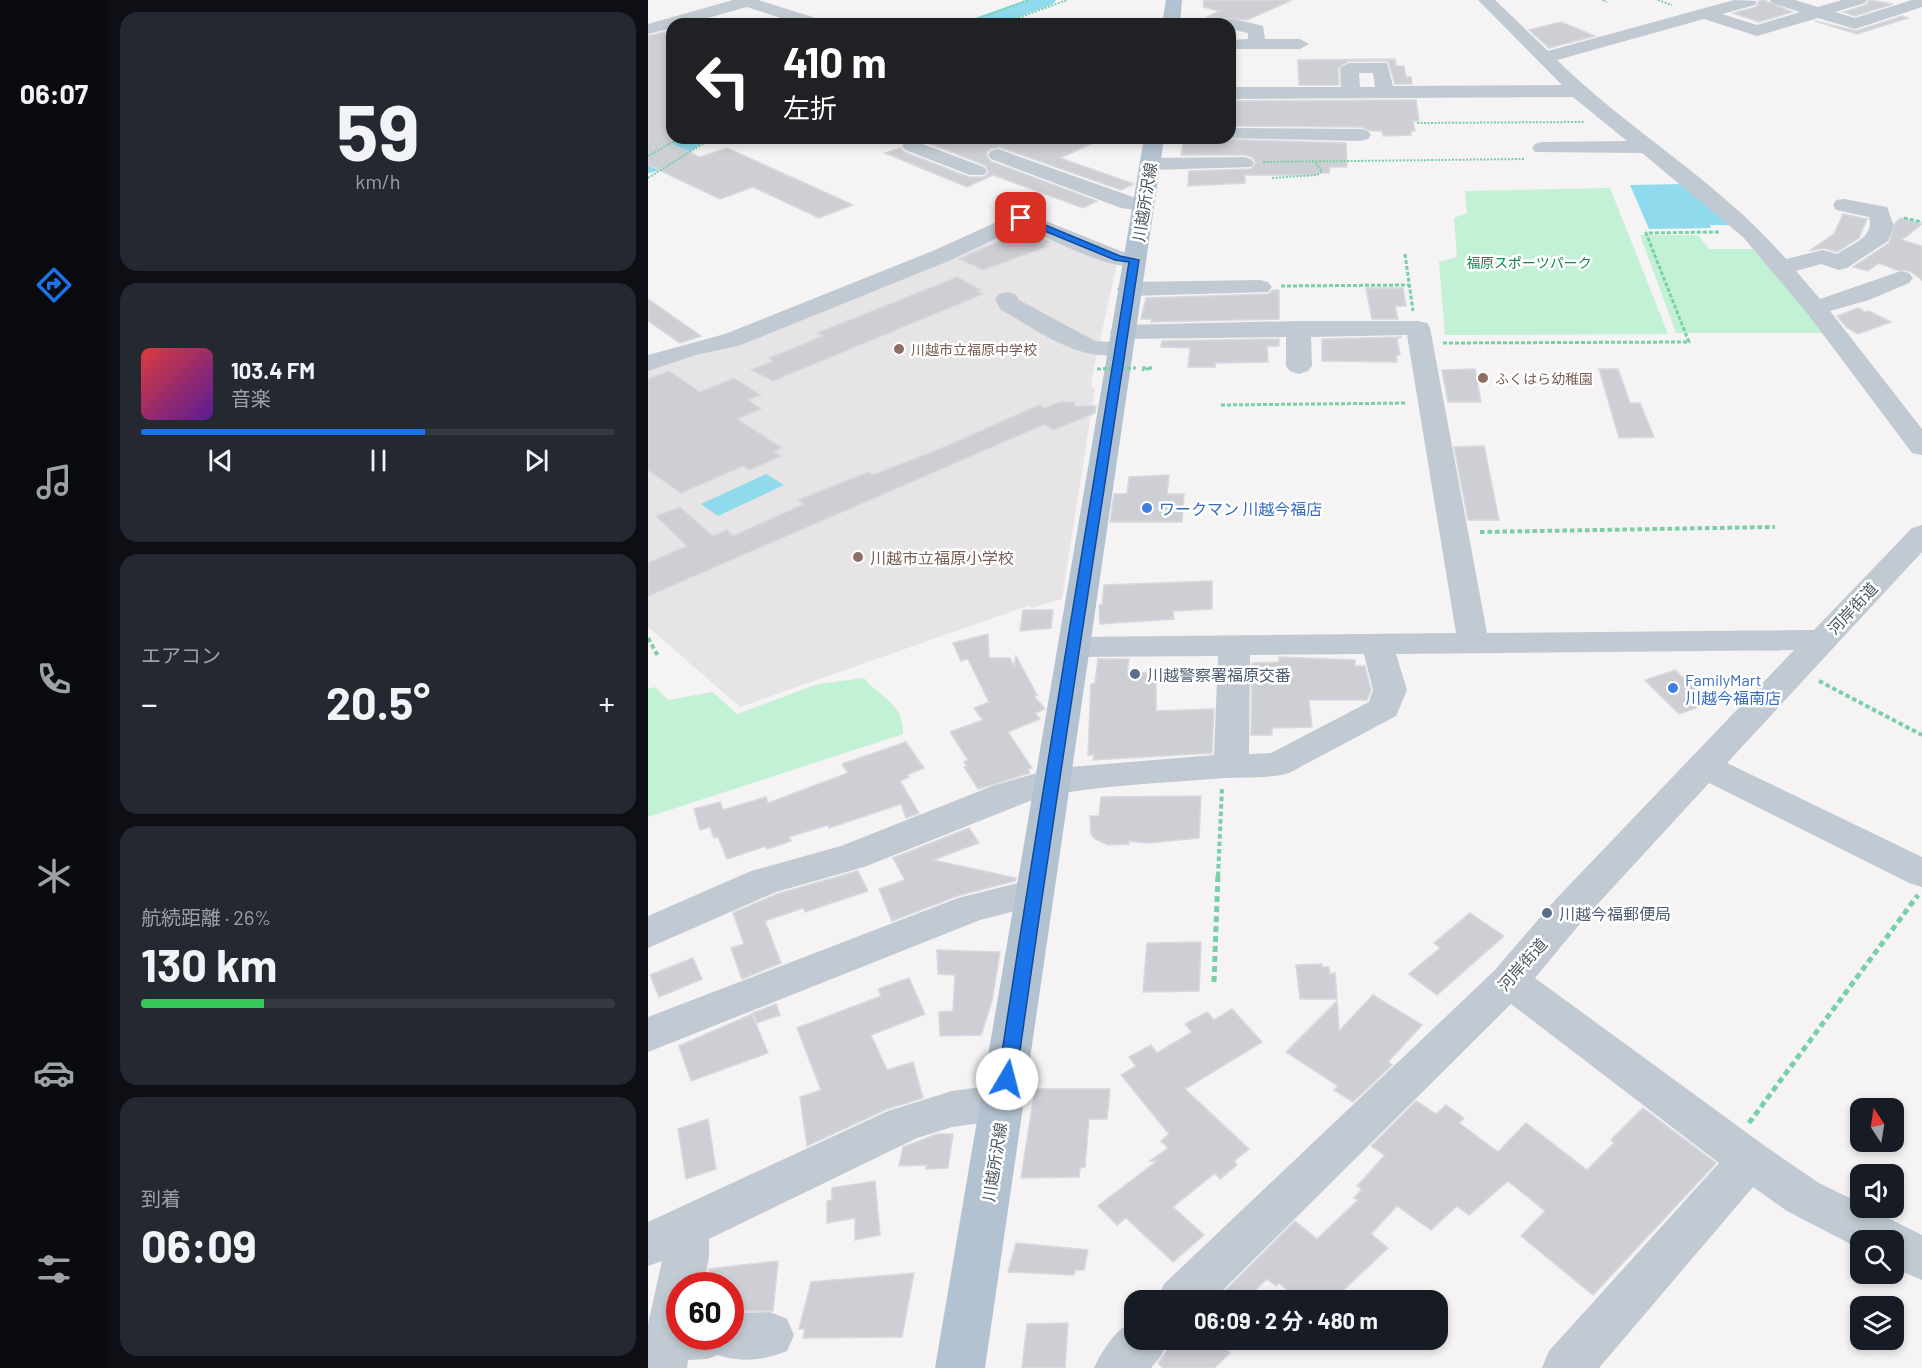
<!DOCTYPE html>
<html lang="ja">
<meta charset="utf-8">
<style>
body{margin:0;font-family:Barlow,"Noto Sans JP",sans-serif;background:#242831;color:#f1f3f6;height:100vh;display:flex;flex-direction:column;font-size:22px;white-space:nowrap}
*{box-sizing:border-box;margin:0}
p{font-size:20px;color:#9ea1a6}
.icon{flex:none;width:33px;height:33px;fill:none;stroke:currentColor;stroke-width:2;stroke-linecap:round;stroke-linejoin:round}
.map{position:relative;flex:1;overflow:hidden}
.drawer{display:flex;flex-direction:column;gap:12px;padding:12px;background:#0d0f14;width:540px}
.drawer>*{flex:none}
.hud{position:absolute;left:18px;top:18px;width:570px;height:126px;border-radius:18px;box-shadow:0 3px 9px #0003;background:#202124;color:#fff;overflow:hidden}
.needle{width:39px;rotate:348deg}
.controls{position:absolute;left:1202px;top:1098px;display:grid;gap:12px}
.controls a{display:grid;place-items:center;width:54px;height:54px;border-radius:12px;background:#171b24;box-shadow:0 3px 9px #0003;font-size:30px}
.speed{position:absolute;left:18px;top:1272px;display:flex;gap:12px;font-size:30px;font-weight:700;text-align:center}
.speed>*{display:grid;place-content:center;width:78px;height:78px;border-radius:50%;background:#171b24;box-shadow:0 3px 9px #0003;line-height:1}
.speed .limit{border:9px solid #d22;background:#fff;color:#111}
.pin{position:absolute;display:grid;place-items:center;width:51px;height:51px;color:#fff;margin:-26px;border-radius:12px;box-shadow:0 3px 9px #0006}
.me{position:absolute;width:66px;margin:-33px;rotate:8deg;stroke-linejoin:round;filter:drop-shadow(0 0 4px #0008)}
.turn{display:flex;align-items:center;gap:21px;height:126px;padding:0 18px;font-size:27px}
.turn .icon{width:78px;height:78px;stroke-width:2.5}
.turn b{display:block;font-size:42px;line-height:51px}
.big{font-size:45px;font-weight:700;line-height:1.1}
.drawer .card{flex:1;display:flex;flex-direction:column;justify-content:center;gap:9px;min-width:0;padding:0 21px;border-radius:18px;background:#242831}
.drawer .dial{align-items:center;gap:0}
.dial b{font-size:78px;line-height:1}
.song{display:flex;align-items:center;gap:18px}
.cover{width:72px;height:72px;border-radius:9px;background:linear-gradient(135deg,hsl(0 70% 55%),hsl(270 70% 35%))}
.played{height:6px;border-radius:3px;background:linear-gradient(90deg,#1a73e8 60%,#363941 60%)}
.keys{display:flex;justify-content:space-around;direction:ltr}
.heat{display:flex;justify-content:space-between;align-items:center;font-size:33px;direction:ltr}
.charge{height:9px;border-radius:4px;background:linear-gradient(90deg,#34c759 26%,#363941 0)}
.trip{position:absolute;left:476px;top:1290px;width:324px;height:60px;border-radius:18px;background:#171b24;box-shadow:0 3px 9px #0003;font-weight:700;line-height:60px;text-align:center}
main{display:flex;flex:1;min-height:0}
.dock{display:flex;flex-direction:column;width:108px;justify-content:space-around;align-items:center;background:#090b0e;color:#9ea1a6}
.dock .icon{width:42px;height:42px}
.dock .active{color:#1a73e8}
.dock b{font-size:27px;color:#f1f3f6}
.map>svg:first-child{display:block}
.education{fill:#e6e4e5}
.green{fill:#c3f1d5}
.water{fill:#90daee}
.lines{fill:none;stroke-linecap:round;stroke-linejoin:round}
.river{fill:#90daee;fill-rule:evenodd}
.building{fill:#cdcfd5;stroke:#d7d9de;stroke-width:1.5}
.path-far3{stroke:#7ad0a6;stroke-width:2;stroke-dasharray:2 1.5;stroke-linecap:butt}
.path-far2{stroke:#7ad0a6;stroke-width:3;stroke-dasharray:4 2;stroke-linecap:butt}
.path-far1{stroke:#7ad0a6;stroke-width:4;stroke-dasharray:4.5 3;stroke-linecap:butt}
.path{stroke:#7ad0a6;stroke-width:5;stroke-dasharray:6 4;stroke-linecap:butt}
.minor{fill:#c1cad2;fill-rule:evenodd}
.major{fill:#b3c2d1;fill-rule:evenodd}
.path-bridge{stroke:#7ad0a6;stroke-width:3;stroke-dasharray:4 2;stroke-linecap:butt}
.route{fill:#1a73e8;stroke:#114b97;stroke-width:1.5}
.education-dot{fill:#8d6e63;stroke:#fff;stroke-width:2}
.shop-dot{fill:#3f7fe0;stroke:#fff;stroke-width:2}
.service-dot{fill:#5c6f8a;stroke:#fff;stroke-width:2}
.labels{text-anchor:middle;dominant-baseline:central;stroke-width:5;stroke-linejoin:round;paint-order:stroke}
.far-park-label{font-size:14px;fill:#17864f;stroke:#fff}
.far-education-label{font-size:14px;fill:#785e54;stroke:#fff;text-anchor:start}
.street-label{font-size:16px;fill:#4a5661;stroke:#fff}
.shop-label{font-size:16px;fill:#366cbe;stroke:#fff;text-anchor:start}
.education-label{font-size:16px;fill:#785e54;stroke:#fff;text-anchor:start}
.service-label{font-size:16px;fill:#4e5e75;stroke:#fff;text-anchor:start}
</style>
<main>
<nav class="dock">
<b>06:07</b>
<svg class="icon active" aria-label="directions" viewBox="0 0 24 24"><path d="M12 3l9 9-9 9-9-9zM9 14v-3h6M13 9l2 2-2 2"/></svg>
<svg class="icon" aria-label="music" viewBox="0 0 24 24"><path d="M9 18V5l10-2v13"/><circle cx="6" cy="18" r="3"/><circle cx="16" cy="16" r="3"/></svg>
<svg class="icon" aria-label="phone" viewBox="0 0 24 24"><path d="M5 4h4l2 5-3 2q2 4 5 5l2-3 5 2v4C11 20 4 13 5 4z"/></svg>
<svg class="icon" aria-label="climate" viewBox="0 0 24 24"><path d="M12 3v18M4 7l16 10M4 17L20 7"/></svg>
<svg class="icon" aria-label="car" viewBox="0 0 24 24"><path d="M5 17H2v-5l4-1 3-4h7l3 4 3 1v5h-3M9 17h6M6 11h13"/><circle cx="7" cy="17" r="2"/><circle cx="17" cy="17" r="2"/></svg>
<svg class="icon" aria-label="filters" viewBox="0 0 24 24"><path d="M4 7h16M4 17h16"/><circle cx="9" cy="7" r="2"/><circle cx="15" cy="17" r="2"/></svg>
</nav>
<section class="drawer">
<div class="card dial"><b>59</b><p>km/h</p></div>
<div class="card">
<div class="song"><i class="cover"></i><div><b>103.4 FM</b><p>音楽</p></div></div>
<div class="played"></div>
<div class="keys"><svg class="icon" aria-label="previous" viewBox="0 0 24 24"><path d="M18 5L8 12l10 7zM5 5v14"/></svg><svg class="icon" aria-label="pause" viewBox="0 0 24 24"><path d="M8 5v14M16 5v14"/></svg><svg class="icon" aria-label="next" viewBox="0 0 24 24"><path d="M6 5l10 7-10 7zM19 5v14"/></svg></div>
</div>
<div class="card"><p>エアコン</p>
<div class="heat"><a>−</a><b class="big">20.5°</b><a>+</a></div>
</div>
<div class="card"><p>航続距離 · 26%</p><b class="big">130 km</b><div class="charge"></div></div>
<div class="card"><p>到着</p><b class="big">06:09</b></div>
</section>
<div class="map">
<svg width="1274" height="1368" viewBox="0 0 1274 1368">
<rect width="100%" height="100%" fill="#f5f3f3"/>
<path class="education" d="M370 223 469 263 444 377 443 387 447 388 414 599 384 608 382 605 92 707 0 627V366Z"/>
<path class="green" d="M962 188 1020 334 797 335 791 262 809 257 806 218 819 213 817 191Z
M992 235H1050L1061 249H1109L1176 333H1028Z
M216 678C232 698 257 704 255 734L0 817V689L7 687 20 700 65 692 89 714 170 684Z"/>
<path class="water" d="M1035 184 1082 225H1062L1063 228 1001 229 982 185Z
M118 474 136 485 70 516 53 504Z"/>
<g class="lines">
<path class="river" d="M378 0H408L405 4 352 24H321L324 19Z
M28 138H59L55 143 9 171 0 173V154Z"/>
</g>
<path class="building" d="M556 0H644L599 20 559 17 572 11 555 7Z
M1116 0 1144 12 1111 22 1085 13 1108 7 1111 1Z
M1221 0 1245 4 1207 16 1195 12 1218 5Z
M1254 16 1260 18 1209 34 1167 21 1208 31Z
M913 22 947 36 901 48 881 30Z
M24 30V145L52 157 79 148 205 205 171 218 105 187 72 199 0 165V36Z
M747 59 748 66H756L758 77H763L764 84H747L740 61H701L690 68 691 85H651L650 60Z
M768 100 771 121H765L767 131H763V135L735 136 734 131H723L713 127 582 126V101Z
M279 138H456L412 158 486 184 473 190 351 147 342 149 338 154 342 161 449 201 435 208 345 175 319 187 237 153 252 148 256 152 321 177H336L341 172 337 165 272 140Z
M536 138 698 143 699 167H682L681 173H668V175H597V183L540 186 541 171 603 169 608 163 604 157 596 155H533Z
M1195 214 1219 219 1211 238 1189 252 1176 248 1161 251 1186 234Z
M1253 218 1274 224 1254 240 1274 246V280L1262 271 1249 270 1231 263 1220 271 1205 267 1241 243 1247 223Z
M377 230 402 242 396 244 400 246 335 270 311 259Z
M309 277 333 290 330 291 335 294 125 381 103 370 125 361 121 358 175 336 169 333Z
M718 288H755L758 306H747L750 319H724Z
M625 290H631V319L503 322 504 319H493L498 298 620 294Z
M0 299 53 336 32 343 0 321Z
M1210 308 1217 312 1221 311 1243 322 1210 334 1198 327 1189 316Z
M754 337 749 339 752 355H748L749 362 674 361V339Z
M631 339V346H619L620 362 567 363V367H540L542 348 513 347 514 341Z
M827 369 833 402H800L794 370Z
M951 369H970L982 403H992L1006 437 971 438Z
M21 371 52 392 86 378 113 395 100 400 113 409 89 419 134 448 125 452 133 456 102 470 95 466 33 493 0 470V379Z
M412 402H427L426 406H448L447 413 406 430 397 424 0 596V563L39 546 8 516 32 507 65 536 79 530 85 536 156 504 150 500 221 472 225 475 294 448 391 405 397 408Z
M836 446 851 520H820L806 447Z
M521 475 519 494H536L534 522H462L466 494H479L481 477Z
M564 581V609L525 611 526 619 452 624 451 605H454L456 585Z
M375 610H405L403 628 372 631Z
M340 634 341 658H362L366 666 368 656 389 695 386 696 397 709 387 713 392 719 360 732 384 768 380 769 382 773 330 789 316 767 319 766 316 762 320 760 302 732 335 720 326 708 341 702 320 659 313 661 305 643Z
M631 657 707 660V666H717L723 690 719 700H661L664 727 624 728V735H603L604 663 631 662Z
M450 659H481L479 674 505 672V681H508V711L566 709 564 753 445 760 446 755H440L443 684 447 683Z
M1027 670 1062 703 1031 714 997 680Z
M258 742 276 768 259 775 261 777 252 781 271 813 258 818 253 804 181 828 180 825 141 837 143 841 119 849 118 846 79 859 70 837 66 838 62 827 52 830 46 809 72 802 75 810 118 797 120 803 200 773 194 764Z
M553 796 551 838 499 843 481 841V844L460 845 447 839 443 834 442 816H451L453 797Z
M321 828 331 843 285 860 368 878 367 881 309 896 244 921 231 889 257 880 245 858Z
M210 871 220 891 157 912 155 908 117 921 133 963 94 979 83 948 96 944 85 913 129 894Z
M822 913 856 936 789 995 761 974 792 948 786 943Z
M553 942 551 991 495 992 499 943Z
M289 950 352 952 344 1001 333 1035 292 1036 291 1012 305 1011 307 975 290 974Z
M45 958 54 979 11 997 2 975Z
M674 964V967H681L682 974 687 973 689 999H652L648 965Z
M261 978 277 1014 223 1035 239 1070 265 1062 275 1098 239 1109 159 1146 152 1097 173 1090 149 1028 233 996 230 989Z
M725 995 774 1025 740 1062 744 1065 705 1102 686 1090 690 1086 638 1052 689 1001 691 1031Z
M128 1004 132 1015 109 1023 105 1013Z
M584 1009 614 1042 537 1089 601 1149 586 1161 589 1165 572 1179 567 1173 525 1207 556 1235 525 1262 478 1218 469 1225 450 1206 509 1161H502L520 1148 513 1141 521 1134 473 1075 488 1066 481 1057 503 1045 509 1053 544 1032 537 1024 559 1012 566 1020Z
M104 1014 120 1053 43 1081 31 1046Z
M387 1089H462L459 1119H441L437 1167 432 1168 431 1177 373 1178Z
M768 1101 788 1114 798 1105 816 1118 811 1123 850 1152 878 1123 939 1170 966 1143 963 1140 995 1108 1068 1163 945 1295 873 1236 897 1211 860 1181 821 1215 809 1206 783 1230 749 1206 723 1234 740 1248 685 1300H650L631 1283 628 1286 619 1279 597 1300H585L576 1292 647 1221 669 1239 710 1200 706 1198 714 1189 709 1186 737 1155 723 1146Z
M60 1119 68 1169 38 1179 30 1129Z
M289 1134H305L300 1168 278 1169 279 1165 251 1166 255 1147Z
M227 1181 232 1235 207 1240V1218L179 1223V1201L184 1200V1188Z
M368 1243 440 1250 436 1270H427L426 1275 360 1272Z
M130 1261 125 1311H82V1286H58L61 1269Z
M266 1273 254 1337 155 1338 157 1329H151L163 1282Z
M420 1323 417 1368H374L379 1324Z
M527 1340H589L578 1349 582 1353 566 1368H515L510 1363Z"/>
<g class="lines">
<path class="path-far3" d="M955 0 959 2
M1010 0 1024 5
M315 24 381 0
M354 24 419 0
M769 123 936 122
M0 156 32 138
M615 162 877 159
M0 178 64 138
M624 178 669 175 674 171 667 162"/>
<path class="path-far2" d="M1256 218 1274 222
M757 254 765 311
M633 286 761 285
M795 343 1041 342 998 233 1072 232
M494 368H504L494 370
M573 405 759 403"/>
<path class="path-far1" d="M832 532 1127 527
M0 638 10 656
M1171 681 1274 735
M570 876 574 788"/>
<path class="path" d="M566 982 570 874
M1101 1123 1270 895"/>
<path class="minor" d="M85 0H110L174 20 177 24H151L99 7 38 24H24V28L0 34V24Z
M830 0H847L900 51 1086 0 1109 1 1107 5 1074 14 1109 25 1152 12 1124 3 1122 0H1147L1170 7 1194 0H1219L1217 3 1187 12 1207 18 1264 0H1274V7L1207 29 1170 18 1109 36 1056 19 909 60C981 131 1072 182 1138 259L1175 250 1189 254C1204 244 1227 237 1221 217L1188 210 1185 205 1188 200 1196 199 1239 207 1246 226 1240 241 1199 268 1191 270 1173 264 1148 271 1172 299 1253 271 1261 273 1265 278 1261 283 1221 300 1182 311 1274 429V455L1264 453 1159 313 1095 237 994 153 887 152 884 148 887 144 894 142 979 141 925 97 582 99V87H693L692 68 701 63H739L745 86 914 85ZM711 73H725L727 87H712Z
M523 19H586L615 26 617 39H652L661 44 652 49H587L582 48V40L600 39V33L582 29V24H514Z
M582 128 713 129 720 131 723 135 720 139 713 141 575 138H582Z
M264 140 336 167 339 171 336 175H322L257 150 254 146 257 142Z
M350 149 485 197 503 200 506 205 503 210 495 211 473 208 343 159 340 155 343 151Z
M596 157 603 159 606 163 603 167 502 170 495 168 492 164 495 160 502 158Z
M373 211 475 252 494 255 497 260 494 265C463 273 404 239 374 226L303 260 93 345 48 355 0 371V355L77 334 287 250Z
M612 280 620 282 624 287 620 292 481 296 473 294 469 289 473 284 481 282Z
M359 292 367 294 371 300 447 341 481 343 484 348 481 353C433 365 391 331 352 309L347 299 351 294Z
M650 321H770L779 323 782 328 839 633 1166 630 1264 528 1274 525V552L1079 763 1274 857V887L1261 883 1061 783 935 920 887 978 1117 1146 1171 1183 1212 1203V1208H1220L1274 1235V1280L1245 1268V1240H1212V1249L1139 1211 1105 1187 951 1368H894L901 1351 1071 1163 863 1004 565 1300H509L516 1284 847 970 907 900 1146 650 748 654 759 690 748 716 641 773C620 779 598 777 577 778 515 783 453 785 392 797L216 867 128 892 0 948V916L103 871 193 846 347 785 389 773 422 767 566 755 570 656 427 657 416 654 411 647 416 640 427 637 808 633 759 335 663 337 664 366 660 371 651 374 642 371 638 366V337L474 339 465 337 462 332 465 327 474 325ZM716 654 725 690 721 702 623 753 601 754 602 655Z
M386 879 399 883 405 893 399 903 332 920 0 1052V1017L310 898Z
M355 1084 370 1089 377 1102 370 1115 355 1120 304 1127 269 1138 61 1239V1256L56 1286H32V1336H82V1313L122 1312 139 1319 146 1335 139 1351C118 1360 92 1363 70 1355L59 1359 40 1360 39 1368H0V1324L14 1261 0 1266V1222L240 1111 304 1091Z
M486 1321V1340H520L513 1356 503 1368H446C454 1351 468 1328 486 1321Z"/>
<path class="major" d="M518 0H534L532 24H514Z
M496 138H516L337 1368H287Z"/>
<path class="path-bridge" d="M449 369 488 368"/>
</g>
<path class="route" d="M373 215 472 256 491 260C450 533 406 805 368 1079L365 1084 359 1086 353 1084 350 1079C391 806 438 534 481 262L467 260 370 220 368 218Z"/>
<g class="education-dot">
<circle cx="251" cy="349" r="6"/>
<circle cx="835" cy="378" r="6"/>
<circle cx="210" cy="557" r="6"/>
</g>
<g class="shop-dot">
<circle cx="499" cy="508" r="6"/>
<circle cx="1025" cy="688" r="6"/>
</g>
<g class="service-dot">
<circle cx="487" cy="674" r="6"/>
<circle cx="899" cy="913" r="6"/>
</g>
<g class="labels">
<g class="far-park-label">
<text x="881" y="262">福原スポーツパーク</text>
</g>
<g class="far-education-label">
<text x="263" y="349">川越市立福原中学校</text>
<text x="847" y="378">ふくはら幼稚園</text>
</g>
<g class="street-label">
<text transform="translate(496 202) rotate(-81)">川越所沢線</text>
<text transform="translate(1204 608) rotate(-47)">河岸街道</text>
<text transform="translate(874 964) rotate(-48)">河岸街道</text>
<text transform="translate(346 1162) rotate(-81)">川越所沢線</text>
</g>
<g class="shop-label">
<text x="511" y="508">ワークマン 川越今福店</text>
<text x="1037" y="679">FamilyMart<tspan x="1037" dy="18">川越今福南店</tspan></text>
</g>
<g class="education-label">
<text x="222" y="557">川越市立福原小学校</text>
</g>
<g class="service-label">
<text x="499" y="674">川越警察署福原交番</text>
<text x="911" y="913">川越今福郵便局</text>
</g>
</g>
</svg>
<div class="controls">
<a><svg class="needle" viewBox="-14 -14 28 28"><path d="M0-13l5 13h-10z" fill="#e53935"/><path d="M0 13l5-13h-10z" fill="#9ea1a6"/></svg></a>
<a><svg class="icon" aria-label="sound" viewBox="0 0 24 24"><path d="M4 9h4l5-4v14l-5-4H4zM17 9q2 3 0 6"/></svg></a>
<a><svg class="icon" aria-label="search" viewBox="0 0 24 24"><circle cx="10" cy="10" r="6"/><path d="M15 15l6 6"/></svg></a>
<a><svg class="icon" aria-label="layers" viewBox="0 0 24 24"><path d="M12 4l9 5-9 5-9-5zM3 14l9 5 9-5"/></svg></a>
</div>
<div class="speed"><div class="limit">60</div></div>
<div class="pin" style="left:373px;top:218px;background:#d93025"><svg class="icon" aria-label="arrive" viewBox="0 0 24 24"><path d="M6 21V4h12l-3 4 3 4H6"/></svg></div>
<svg class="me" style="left:359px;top:1079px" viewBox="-20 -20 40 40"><circle r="19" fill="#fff"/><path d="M0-13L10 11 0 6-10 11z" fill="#1a73e8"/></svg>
<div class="trip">06:09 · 2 分 · 480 m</div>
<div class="hud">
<div class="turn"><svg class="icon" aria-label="left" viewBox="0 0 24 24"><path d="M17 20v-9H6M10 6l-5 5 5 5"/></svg><div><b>410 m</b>左折</div></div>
</div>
</div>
</main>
